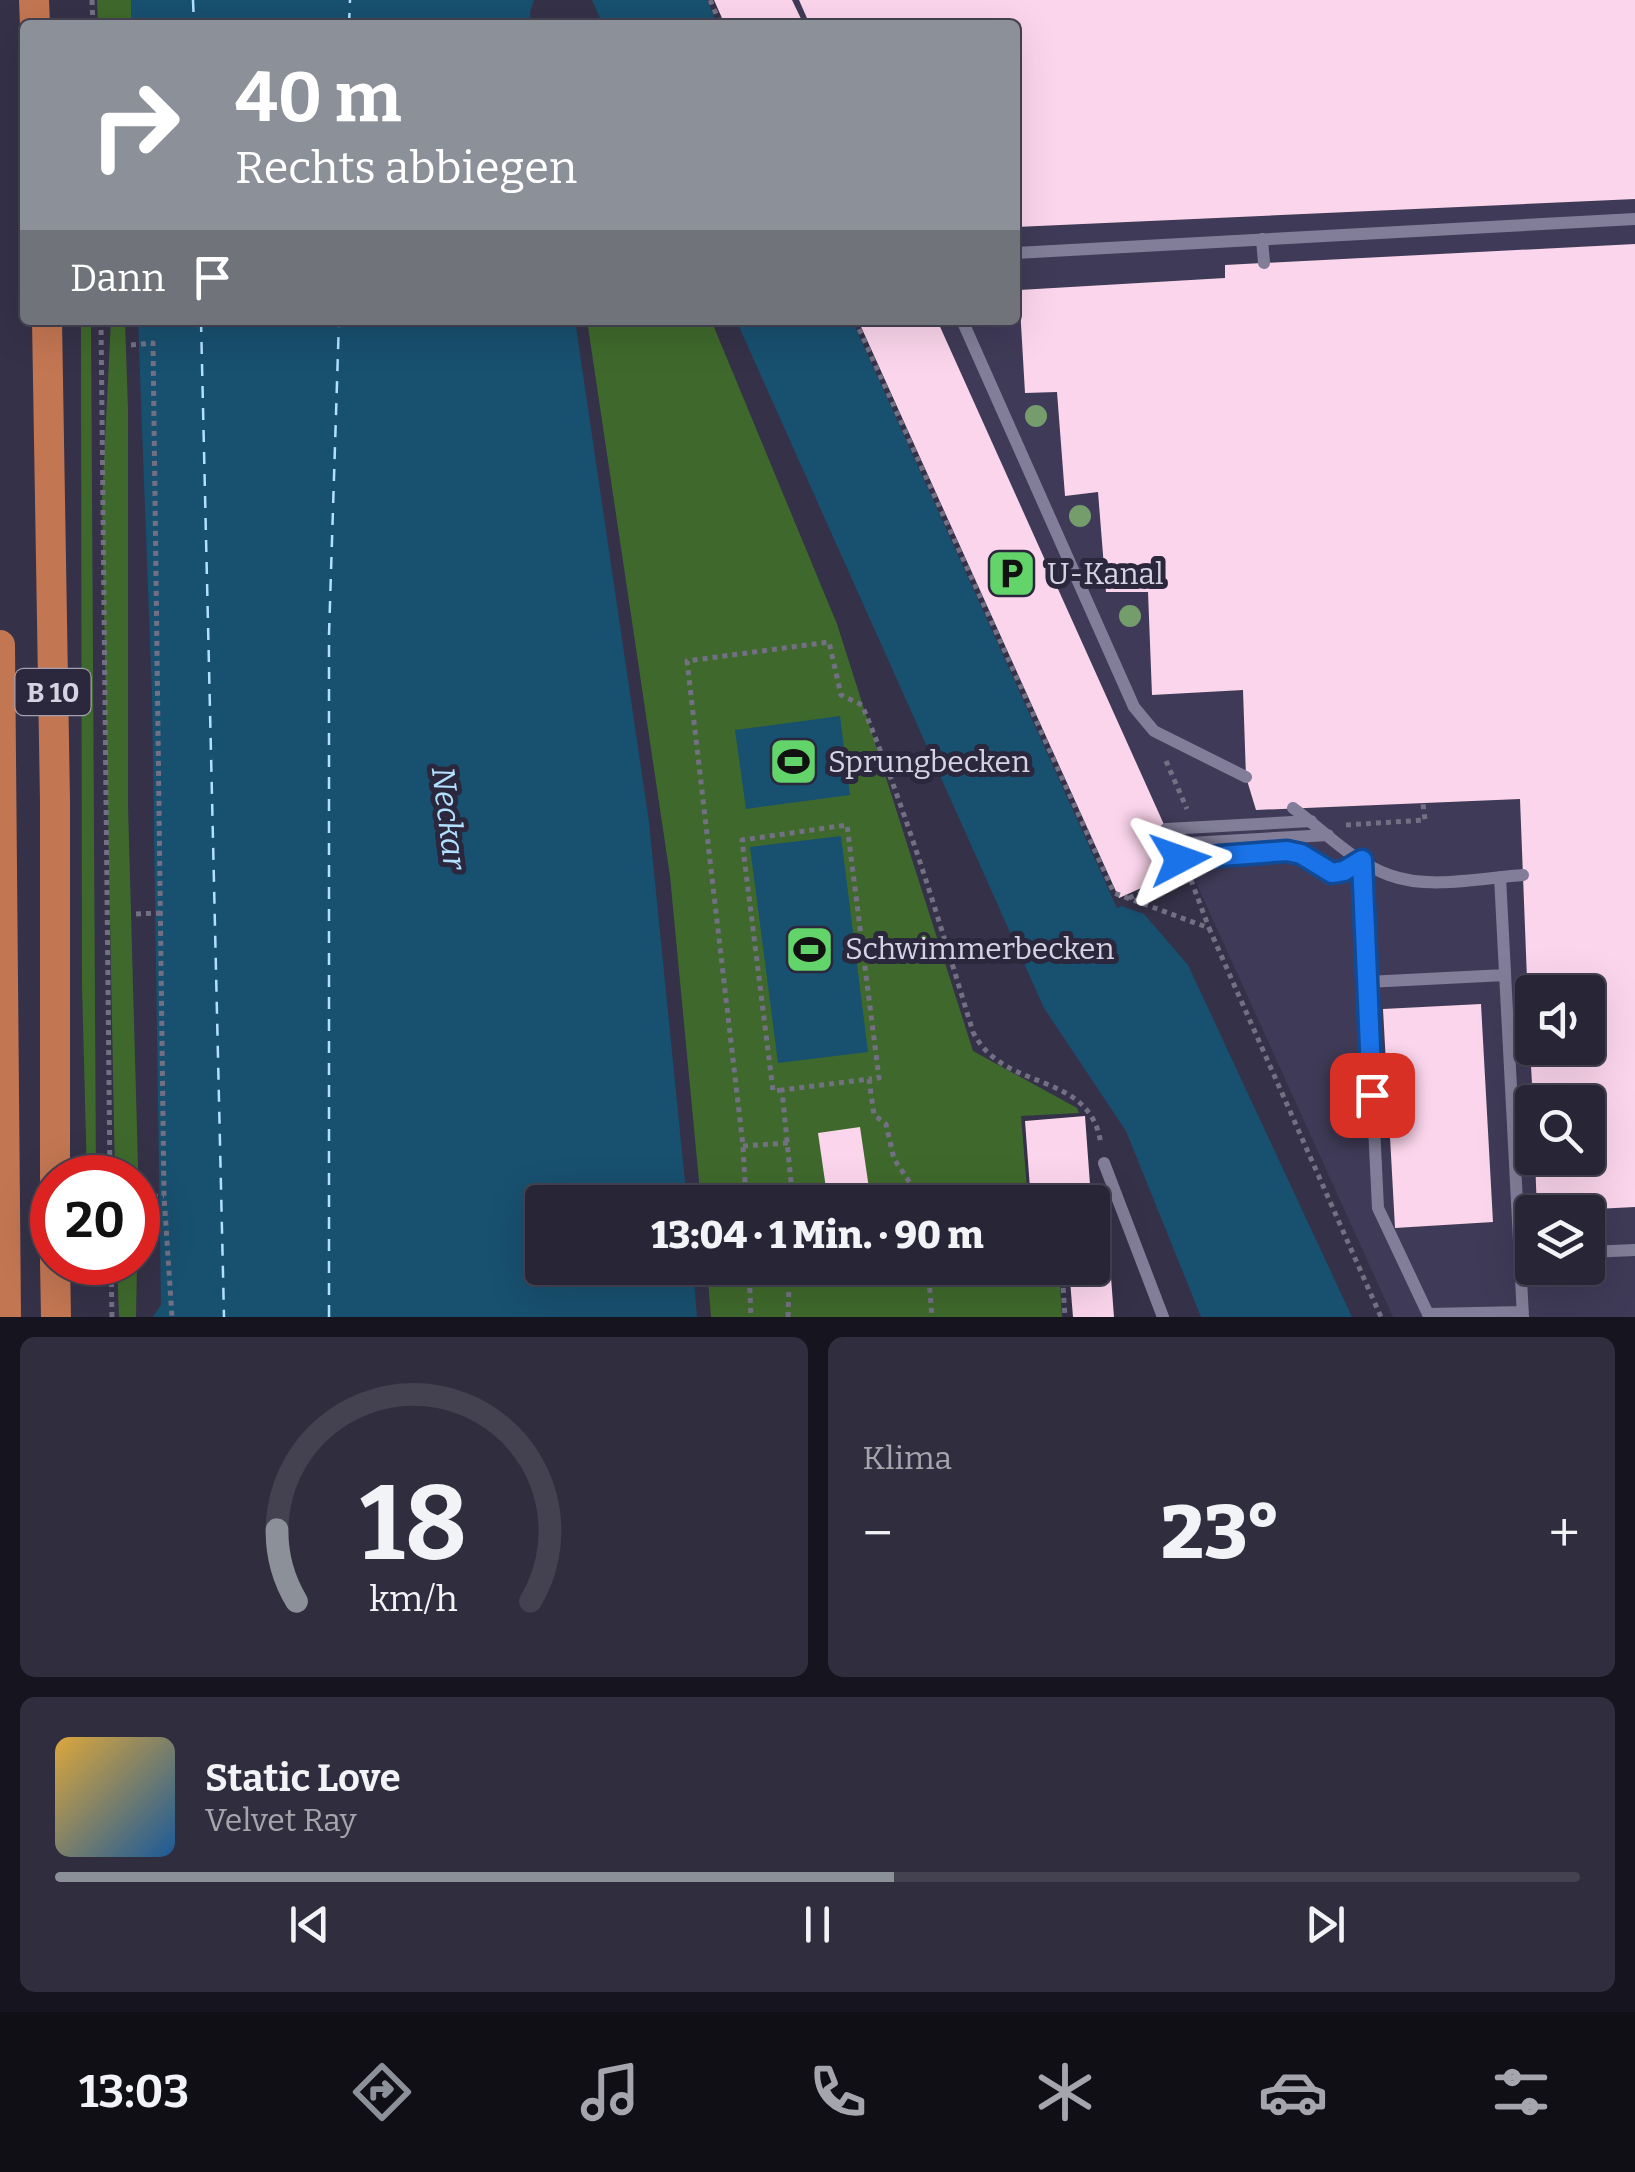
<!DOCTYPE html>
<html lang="de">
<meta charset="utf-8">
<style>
body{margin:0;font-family:Bitter,serif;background:#302d3e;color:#f1f3f6;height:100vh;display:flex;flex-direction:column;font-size:38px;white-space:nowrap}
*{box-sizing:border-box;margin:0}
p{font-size:32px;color:#a5a5ad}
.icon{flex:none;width:55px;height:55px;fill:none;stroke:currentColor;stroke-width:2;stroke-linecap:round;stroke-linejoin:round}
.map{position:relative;height:1317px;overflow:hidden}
.sheet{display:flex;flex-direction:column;gap:20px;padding:20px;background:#16141e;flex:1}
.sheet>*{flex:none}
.hud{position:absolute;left:20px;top:20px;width:1000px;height:305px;border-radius:10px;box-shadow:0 10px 40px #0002,0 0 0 2px #444251;background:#8c9099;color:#fff;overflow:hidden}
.tools{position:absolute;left:1515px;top:975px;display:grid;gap:20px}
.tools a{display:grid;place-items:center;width:90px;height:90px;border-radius:10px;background:#282536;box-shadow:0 10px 40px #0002,0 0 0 2px #444251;font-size:50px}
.speed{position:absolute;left:30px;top:1155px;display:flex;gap:20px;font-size:50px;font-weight:700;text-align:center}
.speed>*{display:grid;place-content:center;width:130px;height:130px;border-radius:50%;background:#282536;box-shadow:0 10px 40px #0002,0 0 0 2px #444251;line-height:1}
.speed .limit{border:15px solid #d22;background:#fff;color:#111}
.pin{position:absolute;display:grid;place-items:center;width:85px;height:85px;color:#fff;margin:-42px;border-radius:20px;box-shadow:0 5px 15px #0006}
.me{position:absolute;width:110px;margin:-55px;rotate:86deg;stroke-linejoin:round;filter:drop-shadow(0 0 8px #0008)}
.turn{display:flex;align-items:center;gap:35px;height:210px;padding:0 50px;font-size:45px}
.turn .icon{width:130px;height:130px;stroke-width:2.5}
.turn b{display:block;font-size:70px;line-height:85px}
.then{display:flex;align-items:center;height:95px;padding:0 50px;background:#0003;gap:20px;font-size:38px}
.big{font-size:75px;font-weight:800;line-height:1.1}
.sheet .widget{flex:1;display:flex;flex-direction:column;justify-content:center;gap:15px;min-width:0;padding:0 35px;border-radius:15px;background:#302d3e}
.sheet .dial{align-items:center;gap:0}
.dial svg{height:260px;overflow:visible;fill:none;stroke:#444251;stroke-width:7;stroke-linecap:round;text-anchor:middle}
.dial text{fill:#f1f3f6;stroke:none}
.song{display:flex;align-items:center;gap:30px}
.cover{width:120px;height:120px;border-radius:15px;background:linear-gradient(135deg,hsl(40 70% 55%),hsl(210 70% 35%))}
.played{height:10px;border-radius:5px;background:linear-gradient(90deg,#8c9099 55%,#444251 55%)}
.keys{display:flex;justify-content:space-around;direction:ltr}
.heat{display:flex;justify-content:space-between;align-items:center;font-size:55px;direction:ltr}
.sheet .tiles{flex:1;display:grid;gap:20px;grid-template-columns:1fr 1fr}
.widget:last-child{grid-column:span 2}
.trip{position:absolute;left:525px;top:1185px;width:585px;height:100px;border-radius:10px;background:#282536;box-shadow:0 10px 40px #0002,0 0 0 2px #444251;font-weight:800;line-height:100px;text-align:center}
.dock{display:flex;height:160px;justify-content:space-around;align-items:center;background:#100f16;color:#a5a5ad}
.dock .icon{width:70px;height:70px}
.dock .current{color:#8c9099}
.dock b{font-size:45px;color:#f1f3f6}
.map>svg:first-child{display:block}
.built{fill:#3f3a57;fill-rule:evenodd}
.green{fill:#3f692c}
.water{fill:#18506f}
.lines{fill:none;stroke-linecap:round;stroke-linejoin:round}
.ferry{stroke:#b2e0ff;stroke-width:2.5;stroke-dasharray:12 10;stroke-linecap:butt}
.building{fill:#fbd5ec}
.path{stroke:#737084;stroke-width:5;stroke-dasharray:5 5;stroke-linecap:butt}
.lane{stroke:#827e99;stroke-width:12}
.highway{stroke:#c37652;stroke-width:30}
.tree{fill:#759d6c}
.route-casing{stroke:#114b97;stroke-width:25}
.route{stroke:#1a73e8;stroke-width:18}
.labels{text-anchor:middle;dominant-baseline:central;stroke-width:10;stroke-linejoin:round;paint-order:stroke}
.shield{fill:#2b273d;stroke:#a3a0b1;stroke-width:2.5}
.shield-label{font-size:28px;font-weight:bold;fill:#d6d4e3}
.poi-label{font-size:30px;fill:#d6d4e3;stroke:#2b273d;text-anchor:start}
.water-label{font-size:32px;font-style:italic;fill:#b2e0ff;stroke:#2b273d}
</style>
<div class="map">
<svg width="1635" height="1317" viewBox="0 0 1635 1317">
<rect width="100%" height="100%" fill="#353148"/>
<path class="built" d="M714 0H1635V1317H1393L1189 867 1119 898 858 320H1015V25H725ZM1532 992H1588V1048H1532ZM1532 1102H1588V1158H1532ZM1532 1212H1588V1268H1532Z"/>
<path class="green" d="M97 0H131V25H98Z
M81 320H91L96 1178 87 1177 82 985Z
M111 320H125L128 410V806L138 1166V1188V1178L115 1177 102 501Z
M587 320H711L837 624 973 1051 1077 1108 1079 1113 1021 1116 1028 1201 701 1202 670 876Z
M117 1263H137L136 1317H119Z
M707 1268H1059L1062 1317H711Z"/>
<path class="water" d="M131 0H534L530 12 531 25H131Z
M592 0H707L718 25H603Z
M138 320H575L649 822 687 1202H542V1268H693L697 1317H153L161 1305 152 696Z
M736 320H852L1117 908 1122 906 1144 914 1188 965 1352 1317H1201L1126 1131 1044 1008Z
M840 716 850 795 746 809 735 730Z
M841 836 868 1052 778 1063 750 847Z"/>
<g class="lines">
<path class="ferry" d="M193 0 194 25
M349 25 350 0
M201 320 224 1317
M329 1317V635L339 320"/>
</g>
<path class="building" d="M714 0H792L804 25H725Z
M799 0H1635V199L1015 227V25H810Z
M1635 244V1207L1537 1212 1535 1158H1588V1102H1533L1530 1048H1588V992H1532V1030L1529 1031 1520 799 1256 810 1246 777 1243 690 1152 695 1148 592H1106L1098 492 1065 496 1057 392 1025 393 1019 290 1225 278V265Z
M858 320H937L1184 869 1119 898Z
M1481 1004 1493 1222 1395 1228 1383 1009Z
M1085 1116 1091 1198 1105 1197 1114 1317H1073L1069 1268H1092V1202H1031L1025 1121Z
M860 1127 871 1202H828L818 1133Z"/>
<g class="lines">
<path class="path" d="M92 0 93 25
M710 0 721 25
M101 320 110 1178
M855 320 1114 893 1209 928 1381 1317
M131 345 153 343 164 1196 172 1317
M1166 761 1187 809
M1346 825 1425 820 1423 804
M1191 880 1209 928
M1129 898 1165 882
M136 914 160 913
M782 1090 773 1091 742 840 847 825 879 1078 869 1079
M743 1146 788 1143
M143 1197 164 1196
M746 1202 743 1146 687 661 829 642 841 695 862 705C907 812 939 921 973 1032 1004 1094 1091 1069 1101 1145
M793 1202 782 1090 869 1079 874 1115 886 1124 894 1159 923 1202
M111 1262 112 1317
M749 1268 751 1317
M928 1268 932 1317
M1062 1268 1065 1317
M788 1317 789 1286 797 1268"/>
<path class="lane" d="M1262 239 1264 263
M1015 253 1635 219
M962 320 1134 707 1154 731 1246 777
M1293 808C1323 830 1353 862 1389 875 1429 890 1482 878 1523 875
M1166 829 1311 821
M1173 844 1328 835
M1179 859 1287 851 1301 854 1332 873 1344 871 1361 861 1378 1208 1428 1314 1523 1312
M1500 877 1523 1317
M1367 982 1505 975
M1104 1163 1163 1317
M1565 1210V1212
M1588 1252 1635 1250"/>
<path class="highway" d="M34 0 35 25
M47 320 55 801V1178
M0 645 6 1317
M55 1262 56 1317"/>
</g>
<g class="tree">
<circle cx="1036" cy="416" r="11"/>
<circle cx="1080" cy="516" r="11"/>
<circle cx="1130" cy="616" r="11"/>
</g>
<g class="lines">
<defs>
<path id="route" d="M1180 859 1287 851 1301 854 1332 873 1344 871 1362 860 1372 1095"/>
</defs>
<use href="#route" class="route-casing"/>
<use href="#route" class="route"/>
</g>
<defs>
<symbol id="parking-square" viewBox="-11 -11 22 22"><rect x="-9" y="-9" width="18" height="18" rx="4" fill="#62d469" stroke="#2b273d"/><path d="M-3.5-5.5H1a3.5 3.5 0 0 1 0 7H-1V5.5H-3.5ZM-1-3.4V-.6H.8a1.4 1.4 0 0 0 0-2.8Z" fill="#111"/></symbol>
<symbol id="stadium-square" viewBox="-11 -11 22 22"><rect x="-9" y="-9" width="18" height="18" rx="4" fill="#62d469" stroke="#2b273d"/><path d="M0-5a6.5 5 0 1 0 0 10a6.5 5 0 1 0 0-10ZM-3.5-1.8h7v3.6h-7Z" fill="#111"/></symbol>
</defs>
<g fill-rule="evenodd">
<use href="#parking-square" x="984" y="546" width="55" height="55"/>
<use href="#stadium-square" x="766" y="734" width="55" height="55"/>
<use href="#stadium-square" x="782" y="922" width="55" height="55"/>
</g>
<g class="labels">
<rect class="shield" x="15.5" y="669" width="75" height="46" rx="8"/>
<g class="shield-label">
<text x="53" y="692">B 10</text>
</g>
<g class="poi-label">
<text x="1047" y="574">U-Kanal</text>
<text x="828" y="762">Sprungbecken</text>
<text x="845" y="949">Schwimmerbecken</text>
</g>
<g class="water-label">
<text transform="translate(449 818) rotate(83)">Neckar</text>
</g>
</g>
</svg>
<div class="tools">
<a><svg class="icon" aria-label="sound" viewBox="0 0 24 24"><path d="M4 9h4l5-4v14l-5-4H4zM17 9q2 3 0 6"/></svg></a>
<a><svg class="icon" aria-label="search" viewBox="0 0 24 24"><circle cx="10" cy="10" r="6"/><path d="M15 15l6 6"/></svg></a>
<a><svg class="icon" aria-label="layers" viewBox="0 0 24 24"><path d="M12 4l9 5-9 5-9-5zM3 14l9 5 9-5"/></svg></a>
</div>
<div class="speed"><div class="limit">20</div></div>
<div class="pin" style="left:1372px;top:1095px;background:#d93025"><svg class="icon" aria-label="arrive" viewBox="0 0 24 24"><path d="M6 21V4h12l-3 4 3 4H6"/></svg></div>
<svg class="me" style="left:1180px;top:859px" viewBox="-20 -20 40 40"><path d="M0-17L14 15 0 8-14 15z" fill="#1a73e8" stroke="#fff" stroke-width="4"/></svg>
<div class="trip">13:04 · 1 Min. · 90 m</div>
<div class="hud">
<div class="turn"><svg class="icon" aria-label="right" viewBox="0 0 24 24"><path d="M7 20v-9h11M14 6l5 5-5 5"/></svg><div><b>40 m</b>Rechts abbiegen</div></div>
<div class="then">Dann<svg class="icon" aria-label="arrive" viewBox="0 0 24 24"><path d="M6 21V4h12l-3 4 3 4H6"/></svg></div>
</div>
</div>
<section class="sheet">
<div class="tiles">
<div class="widget dial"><svg viewBox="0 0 100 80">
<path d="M14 69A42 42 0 1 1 86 69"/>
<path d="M14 69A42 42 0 0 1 8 47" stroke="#8c9099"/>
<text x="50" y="56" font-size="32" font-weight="700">18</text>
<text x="50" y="72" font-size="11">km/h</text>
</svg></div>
<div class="widget"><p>Klima</p>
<div class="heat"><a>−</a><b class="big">23°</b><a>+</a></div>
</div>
<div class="widget">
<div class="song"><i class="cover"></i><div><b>Static Love</b><p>Velvet Ray</p></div></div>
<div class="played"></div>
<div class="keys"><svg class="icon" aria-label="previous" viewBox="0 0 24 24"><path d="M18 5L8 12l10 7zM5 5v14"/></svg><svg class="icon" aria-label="pause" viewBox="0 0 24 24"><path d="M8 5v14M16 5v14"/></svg><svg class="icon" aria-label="next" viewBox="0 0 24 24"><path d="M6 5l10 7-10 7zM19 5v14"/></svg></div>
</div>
</div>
</section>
<nav class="dock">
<b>13:03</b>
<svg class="icon current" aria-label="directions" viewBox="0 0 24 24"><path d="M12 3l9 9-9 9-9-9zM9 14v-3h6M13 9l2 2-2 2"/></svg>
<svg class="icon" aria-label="music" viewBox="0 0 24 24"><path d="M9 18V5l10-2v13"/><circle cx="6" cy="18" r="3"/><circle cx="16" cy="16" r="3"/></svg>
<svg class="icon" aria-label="phone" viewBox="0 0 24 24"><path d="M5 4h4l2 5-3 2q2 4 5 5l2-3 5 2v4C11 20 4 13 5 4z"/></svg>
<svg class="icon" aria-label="climate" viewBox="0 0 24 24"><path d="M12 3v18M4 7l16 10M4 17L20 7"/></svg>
<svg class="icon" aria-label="car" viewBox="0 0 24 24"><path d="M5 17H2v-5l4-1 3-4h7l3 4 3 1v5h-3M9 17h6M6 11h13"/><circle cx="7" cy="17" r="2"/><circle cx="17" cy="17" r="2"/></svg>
<svg class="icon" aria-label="filters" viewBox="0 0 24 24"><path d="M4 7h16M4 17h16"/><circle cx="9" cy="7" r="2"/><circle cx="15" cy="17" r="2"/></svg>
</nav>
